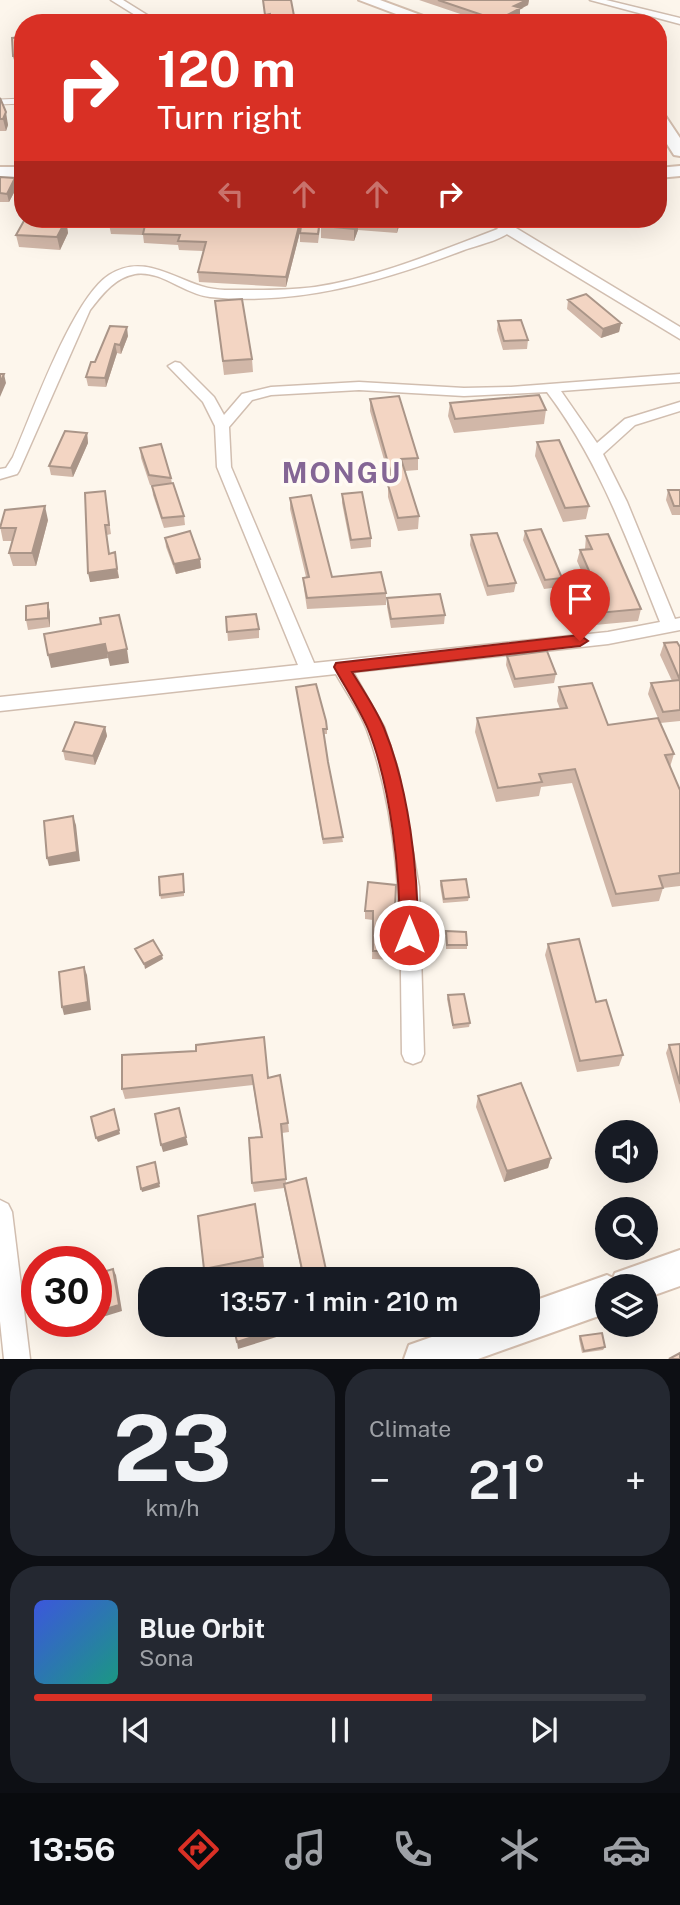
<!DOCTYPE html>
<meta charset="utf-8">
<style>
body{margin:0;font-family:"Public Sans",sans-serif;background:#242831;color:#f1f3f6;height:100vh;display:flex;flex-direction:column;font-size:26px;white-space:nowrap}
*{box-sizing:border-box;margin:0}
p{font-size:23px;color:#9ea1a6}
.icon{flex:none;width:38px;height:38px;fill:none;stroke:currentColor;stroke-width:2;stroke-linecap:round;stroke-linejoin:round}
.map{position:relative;height:1359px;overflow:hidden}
.side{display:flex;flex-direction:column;gap:10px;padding:10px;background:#0d0f14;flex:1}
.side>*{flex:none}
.banner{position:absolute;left:14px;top:14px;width:653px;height:214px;border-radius:28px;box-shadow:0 7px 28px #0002;background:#d93025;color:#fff;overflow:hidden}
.buttons{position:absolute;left:595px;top:1120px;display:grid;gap:14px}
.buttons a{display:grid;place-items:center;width:63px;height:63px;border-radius:50%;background:#171b24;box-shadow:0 7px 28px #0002;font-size:35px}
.speed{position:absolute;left:21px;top:1246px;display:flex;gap:14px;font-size:35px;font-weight:700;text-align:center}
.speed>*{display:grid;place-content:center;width:91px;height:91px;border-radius:50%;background:#171b24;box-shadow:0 7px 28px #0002;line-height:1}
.speed .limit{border:10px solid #d22;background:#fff;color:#111}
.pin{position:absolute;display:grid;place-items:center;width:60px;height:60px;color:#fff;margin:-72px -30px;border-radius:50% 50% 50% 0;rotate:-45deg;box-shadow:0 0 7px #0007}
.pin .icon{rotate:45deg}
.me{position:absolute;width:77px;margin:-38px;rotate:0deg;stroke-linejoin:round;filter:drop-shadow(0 0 5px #0008)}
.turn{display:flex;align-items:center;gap:24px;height:147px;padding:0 28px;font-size:32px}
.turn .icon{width:91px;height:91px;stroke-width:2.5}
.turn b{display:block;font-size:49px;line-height:60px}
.lanes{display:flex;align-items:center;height:66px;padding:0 28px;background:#0003;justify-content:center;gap:35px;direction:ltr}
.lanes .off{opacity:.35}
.big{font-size:52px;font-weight:600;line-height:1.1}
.side .tile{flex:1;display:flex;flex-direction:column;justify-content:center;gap:10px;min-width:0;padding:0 24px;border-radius:28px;background:#242831}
.side .dial{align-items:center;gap:0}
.dial b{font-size:91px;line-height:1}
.song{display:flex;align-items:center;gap:21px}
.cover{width:84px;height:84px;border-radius:10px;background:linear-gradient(135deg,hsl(230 70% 55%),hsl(170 70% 35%))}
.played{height:7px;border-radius:4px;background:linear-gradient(90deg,#d93025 65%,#363941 65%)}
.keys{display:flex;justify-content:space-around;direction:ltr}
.heat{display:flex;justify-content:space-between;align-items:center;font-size:38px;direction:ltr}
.side .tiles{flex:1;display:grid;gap:10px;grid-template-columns:1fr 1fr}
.tile:last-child{grid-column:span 2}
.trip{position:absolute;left:138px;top:1267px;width:402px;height:70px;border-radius:28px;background:#171b24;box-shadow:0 7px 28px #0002;font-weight:600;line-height:70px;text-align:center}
.tabs{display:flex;height:112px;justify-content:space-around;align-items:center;background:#090b0e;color:#9ea1a6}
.tabs .icon{width:49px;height:49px}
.tabs .active{color:#d93025}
.tabs b{font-size:32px;color:#f1f3f6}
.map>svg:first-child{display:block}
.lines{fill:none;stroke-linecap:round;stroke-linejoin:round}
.service-casing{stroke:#d1beb0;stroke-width:7}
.minor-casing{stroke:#d1beb0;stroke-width:3}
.tertiary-casing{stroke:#d1beb0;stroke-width:3}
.secondary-casing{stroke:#d6c0b0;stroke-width:4}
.service{stroke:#fff;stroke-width:5}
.minor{fill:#fff;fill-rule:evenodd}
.tertiary{fill:#fff;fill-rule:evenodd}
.secondary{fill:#fff;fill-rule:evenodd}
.wall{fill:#d1b7a8}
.shaded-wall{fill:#aa9588}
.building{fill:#f3d5c3;stroke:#aa9588;stroke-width:2}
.route{fill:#d93025;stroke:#8d1f18;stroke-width:2}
.labels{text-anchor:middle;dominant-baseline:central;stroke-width:7;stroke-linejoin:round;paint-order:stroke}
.district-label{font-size:28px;font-weight:bold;letter-spacing:2px;fill:#846695;stroke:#fffaf3}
</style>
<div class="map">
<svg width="680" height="1359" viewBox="0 0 680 1359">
<rect width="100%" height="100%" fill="#fdf6ec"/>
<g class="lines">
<defs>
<path id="service" d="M0 102 23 101"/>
<path id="minor" d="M111 0H123L160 23H148Z
M590 0H606L680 18V24Z
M503 227 513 230C501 240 479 245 464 250 383 281 298 306 210 297 183 294 162 270 135 274 114 278 102 295 90 310L19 471 17 474 0 479V469L6 468 13 457C32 414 72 299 109 275 150 249 183 290 225 290 255 290 285 291 315 287 380 277 442 250 503 227Z
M175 362 180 363 214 397 224 415 242 394 271 387 359 382 464 388 511 387 680 374V382L561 391 597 443 625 419 680 402V411L635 425 603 454 627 502 675 619 680 618V630L608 644 353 672 384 727 398 770 419 887 424 1054 421 1061 413 1064 405 1061 402 1054C400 946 405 833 367 730 360 711 346 692 336 674L0 711V697L298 665 217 467 215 426 203 402 168 366ZM359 390 464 396 547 392C600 462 628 542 660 622L608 632 314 663 231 467 229 427 252 400 271 395Z
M0 1200 8 1204 12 1212 30 1359H4L0 1321Z"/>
<path id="tertiary" d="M482 219H501L680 327V339Z"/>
<path id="secondary" d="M359 0H380L442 23H420Z
M658 112 664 114 680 138V156L674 155 658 130Z
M680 166V176L658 178V168Z
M0 167H23V177H0Z
M680 1250V1286L646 1298V1286H607V1313L478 1359H404L409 1345 466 1325H528V1303L607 1275 613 1278 615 1273Z"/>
</defs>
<use href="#service" class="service-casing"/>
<use href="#minor" class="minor-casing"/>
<use href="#tertiary" class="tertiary-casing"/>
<use href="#secondary" class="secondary-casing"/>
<use href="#service" class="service"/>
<use href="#minor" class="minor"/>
<use href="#tertiary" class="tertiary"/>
<use href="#secondary" class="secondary"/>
</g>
<path class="wall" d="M419 0H529L528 5 520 9V14L503 23H487Z
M0 98 8 125 6 131H0Z
M0 177 15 178 17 187 9 202H0Z
M324 219H401L397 233 358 230 354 241 321 238V226Z
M66 220 68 233 60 250 19 247 16 235Z
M300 222V232L286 287 199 282 198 272 203 251 179 250 178 245 144 243 143 235 111 234 109 224Z
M320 228 318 243 300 242V233Z
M568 300 621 323 619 332 601 338 567 309Z
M215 301 252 359 253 372 224 375Z
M498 321 528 340 527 349 503 350 497 330Z
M110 326 128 336 121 354 117 353 106 387 88 386 86 377 95 362Z
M370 399 418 458V470L405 471 419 516 418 529 398 531 388 497V485L391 484 370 411Z
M450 403 546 410 544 424 454 433 448 416Z
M87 433 88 443 73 477 51 475 49 466Z
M537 442 589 506 586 519 563 522 535 456Z
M140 448 171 478 172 484 184 516 185 525 164 528 153 495 152 486 156 485H150L141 458Z
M668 490H680V515H672L666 500Z
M342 494 371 538V547L351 549 342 503Z
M290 498 332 577 386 593V605L307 609 304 589 303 578 306 577 290 509Z
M106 500 111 534 107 535 109 554 115 552 119 578 90 582Z
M48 520 36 566H13L9 553 13 541H3L0 526Z
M525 531 562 578 560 587 544 589 523 540Z
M471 535 516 583 514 592 487 596 470 545Z
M586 536 641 609 638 621 584 626 577 608 580 596 592 595 577 561 580 550 585 549Z
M165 538 200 559 201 568 176 574 166 547Z
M387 598 445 615 444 624 391 628 387 607Z
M50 612V627L28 630 26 620Z
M226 617 259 629V638L228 641Z
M664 643 680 647V721L660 723 674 754 670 767 680 790V886L663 888 659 901 612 907 572 783 541 787 539 796 496 802 475 732 477 718 560 709 557 701 559 687 608 725 658 718 648 694 651 683 672 681 660 655Z
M507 656 556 674 554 683 514 688 506 665Z
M296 687 327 729V734H324L328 762 343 842 323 844Z
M105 727 107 736 95 765 65 760 63 751Z
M184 879V896L161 899 160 895Z
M441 881 469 897 468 901 443 903 440 885Z
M396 885 392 960 372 959 373 920 365 919V911Z
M446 931 467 945V949H446Z
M548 944 596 1002 623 1055 619 1066 577 1072 545 955Z
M448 995 470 1023 469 1027 453 1029 447 999Z
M680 1044V1104L666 1053 669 1045Z
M122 1055 268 1078 288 1123 289 1132 282 1133 286 1183 328 1279H303L284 1188 254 1192 252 1183 261 1137 253 1085 125 1099 122 1089Z
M478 1096 551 1158 548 1168 504 1182 476 1107Z
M255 1204 264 1267 206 1279 204 1269Z
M580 1336 605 1347 603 1350 582 1353 579 1339Z"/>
<path class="shaded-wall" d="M527 0H529L528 5 520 9V14L503 23H497V20L514 6Z
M270 14V20L265 21V15Z
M23 55V64H15L13 56Z
M6 112 8 125 6 131 3 119Z
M15 178 17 187 9 202 7 194Z
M358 219V230L354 241V229Z
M398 219H401L397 233 398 222Z
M66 220 68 233 60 250 57 237Z
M300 222V232L286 287V277Z
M621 323 619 332 601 338 603 329Z
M127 327 128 336 121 354 120 345Z
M115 344 117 353 106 387 105 378Z
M4 374 6 383 0 397V383Z
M87 433 88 443 73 477 71 468Z
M45 506 48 520 36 566 32 553Z
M200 559 201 568 176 574 174 564Z
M117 569 119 578 90 582 88 573Z
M48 603 50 612V627L48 618Z
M105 644 108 658 51 668 48 655Z
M127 649 129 663 110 666 107 653Z
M105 727 107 736 95 765 93 756Z
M73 816 76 825 80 861 49 866 47 858Z
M162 955 163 959 145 969 144 964Z
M84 967 87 975 91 1010 64 1015 62 1007Z
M114 1109 120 1134 98 1142 96 1138Z
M186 1137 188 1145 163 1152 161 1145Z
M551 1158 548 1168 504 1182 507 1171Z
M156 1166 160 1187 142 1192 141 1189Z
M113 1269 116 1275 122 1311 96 1319V1312Z
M67 1321H89L62 1330 59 1324Z
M290 1325H315L238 1349 237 1342Z"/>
<path class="building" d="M263 0H291L295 21 271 22 270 14 265 15Z
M438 0H527L514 6 521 8 497 20Z
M23 37V55L13 56 12 38Z
M0 98 6 112 3 119H0Z
M0 177 15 178 7 194 0 193Z
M25 219H43L66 220 57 237 16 235Z
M111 219H267L300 222 286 277 198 272 206 242 178 241 180 235 143 234 145 225 109 224Z
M302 219H320L318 234 300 233Z
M324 219H358L354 229 321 226Z
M367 219H398V222Z
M586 294 621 323 603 329 568 300Z
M242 299 252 359 223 361 215 301Z
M521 320 528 340 504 341 498 321Z
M110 326 127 327 120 345 115 344 105 378 86 377 91 362H95Z
M0 374H4L0 383Z
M539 395 546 410 455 419 450 403Z
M399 396 418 458 401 459 419 516 398 518 388 485 394 484 370 399Z
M65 431 87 433 71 468 49 466Z
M559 440 589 506 565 508 537 442Z
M161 444 171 478 149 475 140 448Z
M173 483 184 516 162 518 152 486Z
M668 490H680V506H674Z
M105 491 109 525H105L109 554 115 552 117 569 88 573 85 493Z
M362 492 371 538 351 540 342 494Z
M311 495 332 577 381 572 386 593 307 598 303 578 309 577 290 498Z
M45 506 32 553H9L16 528H0L5 510Z
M541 529 562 578 545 580 525 531Z
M190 531 200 559 174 564 165 538Z
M497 533 516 583 488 586 471 535Z
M608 534 641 609 587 614 580 596 599 594 580 550 592 549 586 536Z
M440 594 445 615 391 619 387 598Z
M48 603V618L26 620V606Z
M256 614 259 629 227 632 226 617Z
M119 615 127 649 107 653 105 644 48 655 44 634 101 624 100 618Z
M677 642 680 647V710L663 712 651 683 680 680 664 643Z
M547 651 556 674 515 679 507 656Z
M592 683 608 725 658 718 674 754 665 755 680 790V873L659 876 663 888 616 894 575 769 539 774 542 782 498 788 477 718 567 708 559 687Z
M316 684 326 721 327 729H323L328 762 343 837 323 839 296 687Z
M75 722 105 727 93 756 63 751Z
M73 816 77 852 47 858 44 821Z
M183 874 184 892 160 895 159 877Z
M466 879 469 897 444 899 441 881Z
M368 882 396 885 393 951H373V911H365Z
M446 931 466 932 467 945H447Z
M579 939 596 1002 606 1000 623 1055 580 1061 548 944Z
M153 940 162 955 144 964 135 949Z
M84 967 88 1002 62 1007 59 972Z
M464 994 470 1023 453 1025 448 995Z
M264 1037 268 1078 280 1075 288 1123 281 1124 286 1179 252 1183 249 1138 262 1137 252 1075 122 1089V1055L196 1051V1045Z
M680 1044V1084L669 1045Z
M521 1083 551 1158 507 1171 478 1096Z
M179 1108 186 1137 161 1145 155 1114Z
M114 1109 119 1130 96 1138 91 1117Z
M155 1162 159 1183 141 1189 137 1167Z
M306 1178 328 1279H304L284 1184Z
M255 1204 263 1257 204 1269 198 1216Z
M113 1269 119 1305 96 1312V1274Z
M233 1325H290L237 1342Z
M602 1333 605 1347 584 1351 580 1336Z
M680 1353V1359H669Z"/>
<path class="route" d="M580 635 588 641 580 646 352 672C363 690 376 709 384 728 409 789 418 870 418 935L416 941H402L400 935C400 873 391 786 368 729 359 708 345 687 334 667L336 663Z"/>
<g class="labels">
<g class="district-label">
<text x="342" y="472">MONGU</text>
</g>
</g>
</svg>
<div class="buttons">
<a><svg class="icon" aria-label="sound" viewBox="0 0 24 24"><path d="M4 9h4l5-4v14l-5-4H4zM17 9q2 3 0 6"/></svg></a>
<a><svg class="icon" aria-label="search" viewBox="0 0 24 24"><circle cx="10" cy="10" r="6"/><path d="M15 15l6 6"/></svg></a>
<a><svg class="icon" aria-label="layers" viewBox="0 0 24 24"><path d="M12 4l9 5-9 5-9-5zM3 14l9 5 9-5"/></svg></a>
</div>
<div class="speed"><div class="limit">30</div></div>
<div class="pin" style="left:580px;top:641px;background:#d93025"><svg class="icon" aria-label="arrive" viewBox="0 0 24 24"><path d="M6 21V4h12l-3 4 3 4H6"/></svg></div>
<svg class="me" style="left:409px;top:935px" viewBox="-20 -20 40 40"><circle r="17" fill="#d93025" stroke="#fff" stroke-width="3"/><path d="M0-11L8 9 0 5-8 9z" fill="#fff"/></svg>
<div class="trip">13:57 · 1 min · 210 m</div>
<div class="banner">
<div class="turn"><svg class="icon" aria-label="right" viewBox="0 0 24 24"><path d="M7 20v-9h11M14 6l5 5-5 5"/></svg><div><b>120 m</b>Turn right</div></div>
<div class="lanes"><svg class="icon off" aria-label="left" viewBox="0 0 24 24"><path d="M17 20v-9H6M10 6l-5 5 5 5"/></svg><svg class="icon off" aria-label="ahead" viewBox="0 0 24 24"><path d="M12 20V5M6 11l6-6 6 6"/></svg><svg class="icon off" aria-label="ahead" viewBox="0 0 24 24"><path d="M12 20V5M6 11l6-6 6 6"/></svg><svg class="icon" aria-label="right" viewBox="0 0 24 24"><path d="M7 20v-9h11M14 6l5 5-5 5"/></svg></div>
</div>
</div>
<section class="side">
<div class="tiles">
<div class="tile dial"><b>23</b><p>km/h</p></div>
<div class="tile"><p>Climate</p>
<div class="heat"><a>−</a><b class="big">21°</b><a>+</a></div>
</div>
<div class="tile">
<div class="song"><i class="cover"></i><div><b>Blue Orbit</b><p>Sona</p></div></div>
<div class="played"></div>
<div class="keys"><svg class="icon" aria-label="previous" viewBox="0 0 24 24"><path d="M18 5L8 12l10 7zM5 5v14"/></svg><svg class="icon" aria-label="pause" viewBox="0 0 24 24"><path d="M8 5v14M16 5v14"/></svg><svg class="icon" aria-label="next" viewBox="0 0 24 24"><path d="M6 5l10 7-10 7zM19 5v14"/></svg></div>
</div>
</div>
</section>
<nav class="tabs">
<b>13:56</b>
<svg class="icon active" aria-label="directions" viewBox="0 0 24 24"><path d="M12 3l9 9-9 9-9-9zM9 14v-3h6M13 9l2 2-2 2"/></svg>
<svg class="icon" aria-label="music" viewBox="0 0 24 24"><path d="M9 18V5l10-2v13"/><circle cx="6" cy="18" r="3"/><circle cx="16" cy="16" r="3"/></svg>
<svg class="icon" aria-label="phone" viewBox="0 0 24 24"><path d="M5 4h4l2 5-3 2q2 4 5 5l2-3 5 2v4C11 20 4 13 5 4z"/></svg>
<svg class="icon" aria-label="climate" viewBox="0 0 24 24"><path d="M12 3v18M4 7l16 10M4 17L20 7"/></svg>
<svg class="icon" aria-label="car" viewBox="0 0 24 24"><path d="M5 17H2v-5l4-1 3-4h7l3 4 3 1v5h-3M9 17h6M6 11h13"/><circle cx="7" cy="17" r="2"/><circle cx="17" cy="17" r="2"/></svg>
</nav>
